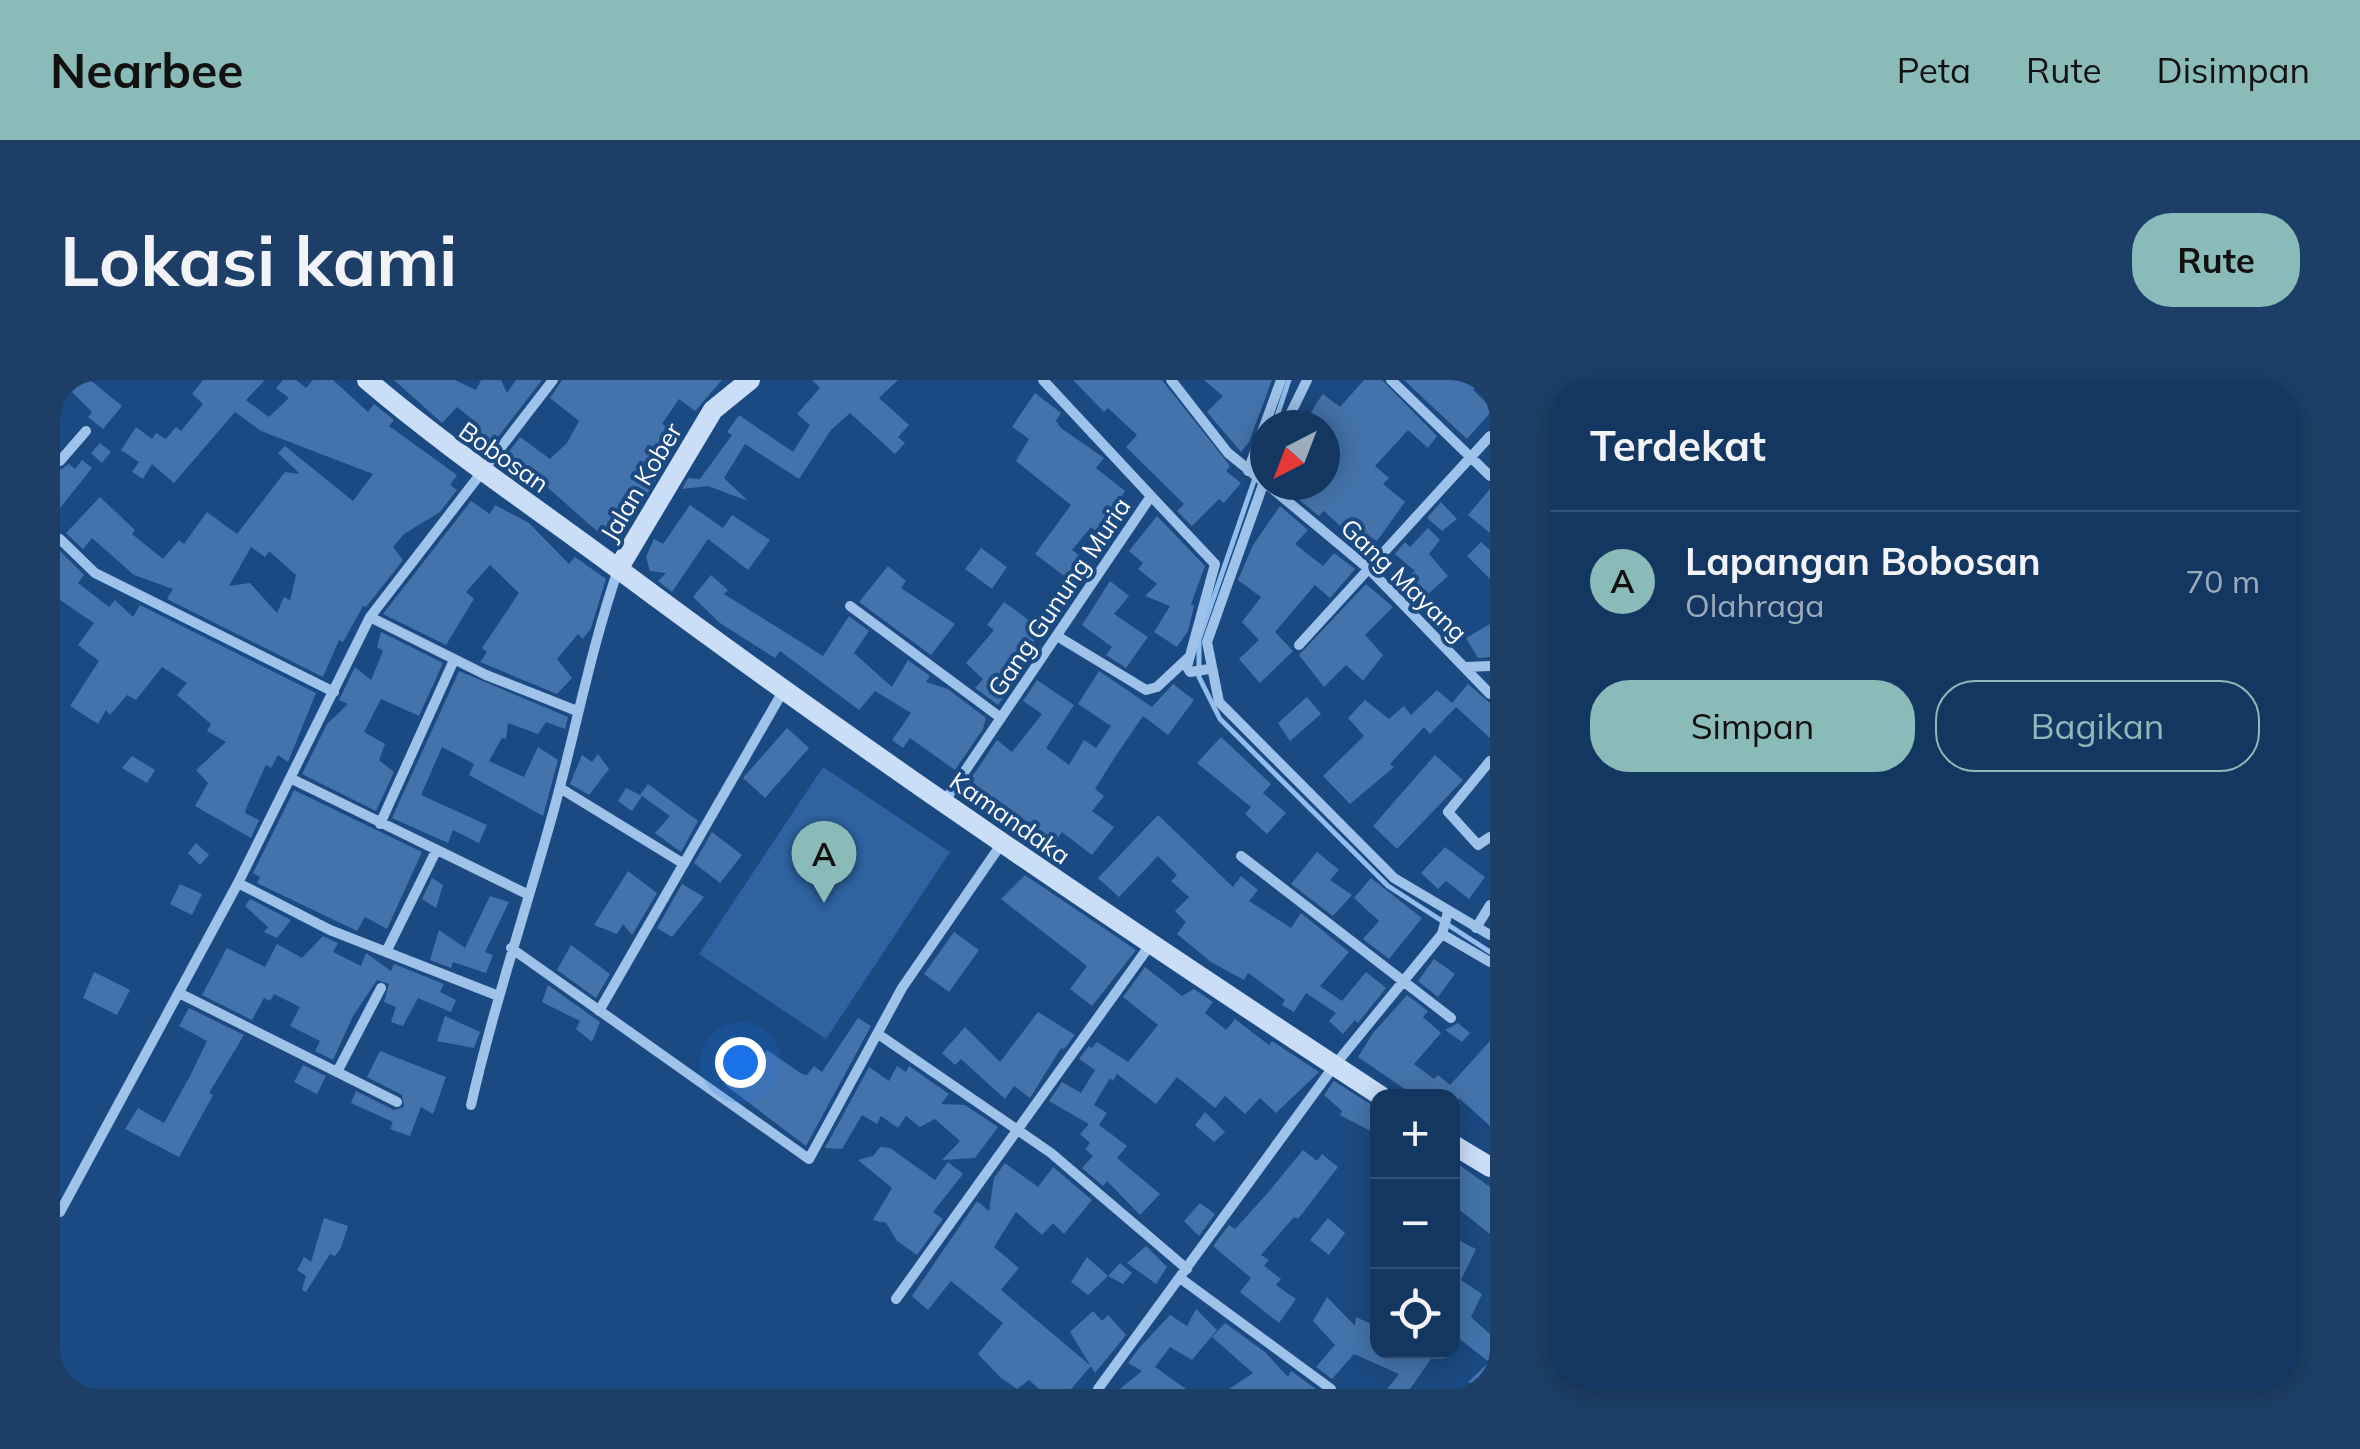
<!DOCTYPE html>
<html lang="id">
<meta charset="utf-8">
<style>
body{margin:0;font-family:Mulish,sans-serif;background:#1d3f67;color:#f1f3f6}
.controls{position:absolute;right:30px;bottom:30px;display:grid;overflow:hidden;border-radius:20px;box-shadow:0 5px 25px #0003}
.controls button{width:90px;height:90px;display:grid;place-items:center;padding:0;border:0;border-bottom:2px solid #335176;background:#143761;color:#f1f3f6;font:50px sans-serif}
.compass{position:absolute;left:1190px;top:30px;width:90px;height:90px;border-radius:50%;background:#143761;box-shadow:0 5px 25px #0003;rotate:222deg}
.you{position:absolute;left:680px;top:682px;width:35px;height:35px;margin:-25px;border:8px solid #fff;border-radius:50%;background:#1a73e8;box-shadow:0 0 0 15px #1a73e833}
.badge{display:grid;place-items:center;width:65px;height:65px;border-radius:50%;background:#8bbbb9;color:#111;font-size:32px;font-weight:700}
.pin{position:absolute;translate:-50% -82px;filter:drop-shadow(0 2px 5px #0008)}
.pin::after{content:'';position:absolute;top:52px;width:35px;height:30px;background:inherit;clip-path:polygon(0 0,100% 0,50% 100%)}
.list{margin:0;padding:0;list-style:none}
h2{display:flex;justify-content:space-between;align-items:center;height:130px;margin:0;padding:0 40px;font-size:42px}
h2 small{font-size:32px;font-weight:400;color:#9dacbd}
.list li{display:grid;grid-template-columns:65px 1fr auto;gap:30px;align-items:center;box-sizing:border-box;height:140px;padding:0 40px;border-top:2px solid #335176}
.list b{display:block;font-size:38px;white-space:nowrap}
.list p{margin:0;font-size:32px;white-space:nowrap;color:#9dacbd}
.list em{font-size:32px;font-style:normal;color:#9dacbd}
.actions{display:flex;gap:20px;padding:30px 40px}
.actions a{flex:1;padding:22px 0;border:2px solid #8bbbb9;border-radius:40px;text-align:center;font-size:35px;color:#8bbbb9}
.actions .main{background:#8bbbb9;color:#111}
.icon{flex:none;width:55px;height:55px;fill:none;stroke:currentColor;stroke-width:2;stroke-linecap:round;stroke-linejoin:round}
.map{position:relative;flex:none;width:1430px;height:1009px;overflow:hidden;border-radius:40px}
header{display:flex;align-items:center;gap:60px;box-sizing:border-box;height:140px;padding:0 50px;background:#8bbbb9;color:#111}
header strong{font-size:48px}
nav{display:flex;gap:55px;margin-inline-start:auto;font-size:35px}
.intro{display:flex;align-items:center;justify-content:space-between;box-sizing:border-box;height:240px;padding:0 60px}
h1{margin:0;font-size:70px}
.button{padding:25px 45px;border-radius:40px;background:#8bbbb9;color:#111;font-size:35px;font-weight:700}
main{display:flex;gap:60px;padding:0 60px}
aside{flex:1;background:#143761;border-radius:40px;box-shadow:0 5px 25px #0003}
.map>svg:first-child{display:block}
.garden{fill:#2e62a0}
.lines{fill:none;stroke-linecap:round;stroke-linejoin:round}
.stream{stroke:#92bdec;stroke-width:5}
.building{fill:#4473ab;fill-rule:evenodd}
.street{stroke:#9fc2ea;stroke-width:10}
.secondary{stroke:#cadef7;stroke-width:20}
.labels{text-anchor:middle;stroke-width:8;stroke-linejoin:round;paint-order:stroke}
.street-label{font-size:25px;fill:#fff;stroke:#1b4981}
</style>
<header>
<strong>Nearbee</strong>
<nav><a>Peta</a><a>Rute</a><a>Disimpan</a></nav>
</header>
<div class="intro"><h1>Lokasi kami</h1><a class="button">Rute</a></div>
<main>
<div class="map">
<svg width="1430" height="1009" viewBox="0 0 1430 1009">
<rect width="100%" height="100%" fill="#1b4981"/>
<path class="garden" d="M763,387l127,85 -124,187 -127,-85z"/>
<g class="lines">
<path class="stream" d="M1214,45l15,-45
M1205,69l-66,191v37l21,42 168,167 102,66"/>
</g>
<path class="building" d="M0,0h30l32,26 -19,23 -15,-12 4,-5z
M143,0h62l-19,20 23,17 20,-19 -13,-10 7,-8h13l10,8 7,-8h20l35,32 6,-8 20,16 -5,6 68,49 -7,10 7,5 -17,22 -36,22 -11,13 10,13 -37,47 -3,-1 -20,36 -4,-2 -16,37 -156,-78 6,-10 -39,-14 -42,-37 -9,11 -17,-16 34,-36 35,33 -3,4 31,25 16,-19 5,4 23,-32 30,22 48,-62 15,2 -22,-21 7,-7 68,55 20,-27 -112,-43 -26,-19 -61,71 -22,-19 -9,15 -11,-7 7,-10 -18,-12 15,-23 16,12 4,-6 10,6 10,-12 5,4 22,-27 -11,-10zM191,167l14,10 4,-6 27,24 -6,25 -6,-3 -7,16 -27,-30 -21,3z
M334,0h61l21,10 5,-10h20l6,13 9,-13h26l-58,75 -17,-13 10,-19 -20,-16 -15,16z
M502,0h160l-27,31 -16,-12 -17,25 19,13 -40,67 -35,35 -59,-52 -6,9 -42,-31 21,-28 30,22 17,-16 12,-22 -29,-23z
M752,0h86l-19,18 30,27 -11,12 7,6 -10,11 -45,-41 -19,17 -32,49 -54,-35 -21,34 24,23 -40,-15 -26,3 6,-11 12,1 32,-44 -5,-3 12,-17 54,37 17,-27 -13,-11 23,-26z
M1013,0h89l68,86 -4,5 15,12 -17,20 -5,-4 -27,27 -15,-15 7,-7 -58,-57 11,-12 -29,-27 -4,4z
M1144,0h68l-23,62 -8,10 -34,-40 16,-16z
M1304,0h18l55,56 -9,12 -20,-18 -33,36 14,12 -6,6 22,18 -28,39 -23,-15 -5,8 -25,-23 -5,5 -28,-23 7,-8h27v-60h-21l12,-21 7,-10 17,13z
M1344,0h78l-9,10 17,16v7l-23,26z
M975,13l26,20 -5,8 5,7 43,30 -8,10 29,23 -27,42 -7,-6 -19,23 14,11 -15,20 -36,-27 36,-49 -55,-44 13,-22 -17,-12z
M40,63l11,9 -9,11 -11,-10z
M22,80l10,8 -32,40v-38l9,-6 6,5z
M1430,109v44l-22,-18z
M411,121l19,13 5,-9 34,18 40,41 6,-7 31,22 -15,49 -8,11 -5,-5 -21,25 15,19 -15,16 -77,-32 7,-10 -5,-4 37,-55 -29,-28 -24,27 8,7 -28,46 -63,-31z
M1381,122l16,17 -15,12 -15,-13z
M630,125l33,23 9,-13 38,25 -22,30 -40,-31 -36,53 -14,-11 8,-8 -16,-2 -4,-14 8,-18 9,5z
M1220,126l28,24 -13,14 28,22 11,-13 21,16 -25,29 -15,-13 -40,47 18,19 -33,32 -21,-24 20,-19 -17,-18 19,-25 -23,-17 15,-35z
M1097,136l48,50 -14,38 3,2 -6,25 -11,16 -23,-15 16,-26 -25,-10 12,-12 -19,-15 5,-6 -14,-12z
M1368,148l12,12 -11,14 19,22 -32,29 -14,-24 13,-10 -20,-17 10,-12 5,5z
M1421,162l9,8v29l-23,-23z
M921,168l26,19 -15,22 -27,-20z
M0,171l24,24 -6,8 31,24 6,-7 18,17 7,-12 176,88 -28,69 -10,-7 -7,13 -5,-3 -19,41 -2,7 14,7 -8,18 -56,-32 13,-23 -12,-13 30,-28 -19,-11 4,-7 -34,-29 10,-12 -25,-16 -26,33 -9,-5 -17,20 -4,-5 -8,14 -28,-18 29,-45 -21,-16 16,-22 -34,-23z
M828,186l18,15 -5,7 54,36 -24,31 -72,-53z
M651,195l17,15 -4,4 99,62 26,-40 20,15 -15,22 38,34 16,-27 22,16 -4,6 22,7 38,29 -3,11 -28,41 -45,-32 -7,10 -11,-8 19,-27 -36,-22 -16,19 -79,-59 -5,7 -55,-35 -27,-26z
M1050,201l19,15 -15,18 34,23 -22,31 -20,-13 6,-8 -30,-22z
M1306,204l27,23 -28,28 18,20 -20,26 -17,-16 -22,22 -25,-32z
M944,222l38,28 -22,31 3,9 -25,35 -23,-17 8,-9 -17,-16 28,-33 -7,-5z
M1430,244v33l-12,1 -12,-20z
M321,252l62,31 -24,53 -38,-17 -17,33 21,12 -6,16 15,12 -18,39 -74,-37 25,-50 21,-20 -9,-4 16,-33 16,13 12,-29 -6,-4z
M399,291l109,46 -3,12 -19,-7 -8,12 -30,-11 -2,16 -4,-1 -13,23 35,16 14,-30 20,13 -15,56 -74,-41 5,-11 -32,-17 -21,48 66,30 -8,18 -26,-13 -5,13 -56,-25z
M1039,291l53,36 21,-23 21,16 -26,35 -25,-19 -28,41 -20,32 9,7 -12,15 22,16 -22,28 -30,-23 -14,20 -29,-21 7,-10 -32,-24 -3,4 -21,-21 27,-40 15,12 30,-38 -19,-13 14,-21 37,25 -28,43 23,17 15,-25 12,8 15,-22 -33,-22z
M1408,304l22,19v35l-34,-31 -26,27 -6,-7 -34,37 4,3 -44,37 -27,-28 41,-40 -16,-18 17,-18 24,19 15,-13 7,9 26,-25 15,13z
M1247,317l14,17 -31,27 -12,-18z
M727,348l22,20 -44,50 -22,-20z
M1161,357l50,47 -8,9 23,20 -19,21 -22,-20 6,-7 -54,-44z
M538,374l11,15 -20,26 -19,-11 12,-29 10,7z
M1375,375l28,25 -66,69 -24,-23z
M72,376l23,14 -8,13 -25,-15z
M588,404l50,37 -17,31 -26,-19 15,-17 -28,-20 -10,15 -14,-10 8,-13 14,7z
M234,410l128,62 -35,77 -22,-12 -8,14 -100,-48 3,-6 -7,-4z
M1098,435l75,72 8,-11 17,14 -9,11 42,27 10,-15 48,39 -29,34 22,15 24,-29 20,16 -28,35 -3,-3 -12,14 -14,-13 7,-8 -30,-20 -12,19 -12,-7 3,-5 -37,-27 -4,7 -33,-18 -34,-28 9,-12 -11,-11 14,-14 -18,-16 6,-6 -19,-19 -39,41 -21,-19z
M652,452l30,23 -22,28 -26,-20z
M136,463l13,12 -9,10 -12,-12z
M1385,467l40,30 -16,22 -23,-18 -8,8 -17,-16z
M1257,472l22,18 -9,10 22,15 -19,21 -42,-32z
M568,491l29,22 -25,42 -9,-11 -6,10 -23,-9z
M965,495l111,75 -44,56 -22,-17 17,-23 -86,-67z
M372,498l11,7 -7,23 -14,-9z
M1311,498l51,40 -33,41 -26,-20 16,-18 -25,-23z
M120,504l22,10 -10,21 -22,-11z
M622,504l22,13 -32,40 -15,-9z
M430,516l19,6 -24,50 8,3 -7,18 -33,-11 -2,6 -21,-8 9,-30 26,18z
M190,519l41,21 -14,18 -13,-6 4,-5 -23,-21z
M894,552l25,18 -30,42 -25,-18z
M263,556l15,7 -5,9 28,14 5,-13 25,18 3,-7 50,20 -4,8 16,8 -5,12 -33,-14 -15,28 -12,-4 5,-15 -12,-5 5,-18 -12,-4 -24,36 -20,44 -18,-9 5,-10 -30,-15 10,-19 -26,-13 -4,7 -6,-3 -12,22 -50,-25 25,-47 38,19 12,-23 25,14z
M511,565l39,29 -14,24 -39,-28z
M1374,579l21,15 -17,23 -20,-16z
M1085,587l37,29 12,-7 19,13 -8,11 21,17 9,-11 34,26 3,-4 47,31 -43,41 -16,-15 -15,16 -20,-18 -10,12 -38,-31 -21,27 -39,-30 -4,7 -3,-3 -16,27 13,8 -8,12 28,21 -10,12 43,36 -20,21 -33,-34 -4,5 -21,-18 11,-12 -8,-7 5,-6 -10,-9 9,-10 -40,-23 13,-19 19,11 14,-23 -16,-11 10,-13 3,2 5,-6 31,20 30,-37 -35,-28z
M34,592l36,18 -13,25 -34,-17z
M488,605l52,37 -8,20 -16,-13 4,-8 -38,-19z
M1347,615l21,16 -5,6 18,16 -27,31 20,15 4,-4 12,10 40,-44v85l-31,-28 -3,5 -4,-7h-37l-57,-39 15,-24z
M129,628l55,27 -35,58 4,2 -34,62 -54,-28 13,-21 26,15 26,-47 17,-35 -28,-15z
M978,632l37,23 -11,14 -3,-1 -31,50 -16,-12 -9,13 -44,-40 -6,6 -13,-12 23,-26 35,35z
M385,636l35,16 -6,16 -37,-7z
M798,638l13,8 -65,120 -82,-62 17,-22 11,8 15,-20 35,24 5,1 7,-9 8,6z
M1398,643l12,10 -8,9 -17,-12z
M320,671l66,26 -13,37 -12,-7 -11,29 -20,-7 3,-7 -42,-19 5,-12 38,19 10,-3 -2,-12 -35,-18z
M243,685l23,11 -9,18 -23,-12z
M837,686l9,6 3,-6 40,28 -8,10 24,1 33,22 -23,31 -33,2 18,-19 -25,-22 -15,8 -14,-11 -8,12 -17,-12 -4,8 -15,-9 -20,34 -17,-1 44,-81 20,14z
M1274,701l44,28v26l-38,-20 2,-4 -18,-16z
M1145,732l20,20 -11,10 -19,-17z
M820,767l10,1 45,32 13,-18 15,12 -30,38 10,7 -26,36 -20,-14 -11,-18 -13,-3 19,-32 -34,-28 15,-4z
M1243,770l14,11 5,-7 16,13 -40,52 -4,-2 -33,38 8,5 -5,6 17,13 -5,6 20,14 -17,24 -39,-31 11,-14 -38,-32 16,-21 6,4 30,-33z
M945,783l33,24 15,-20 39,33 -28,34 -11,-11 -11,12 -26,-23 -22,35 25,21 -18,22 90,76 -20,23h-32l-10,-9 -12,9 -17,-12 -22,-23 25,-31 -52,-42 -23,29 -16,-14 65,-95 12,10 5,-33z
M1398,784l32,23v47l-38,-30v-33z
M1140,823l15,11 -16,22 -15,-15z
M264,838l24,8 -7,22 -6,8 -5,-2 -24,38 -4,-2 4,-14 -9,-6 7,-13 7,5z
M1268,838l17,15 -16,22 -19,-15z
M1392,857l24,12 -15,31 21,14 -11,23 19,17v55h-13l-9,-7 21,-20 -37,-29z
M1086,866l21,21 -11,17 -29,-21z
M1027,877l21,19 -20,19 -17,-13z
M1060,883l12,10 -9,11 -15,-8z
M1267,917l28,29 1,-9 15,7 -1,5 8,4v19h58l-26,37h-23l12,-15 -45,-20 -22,25 -16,-12 19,-22 -22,-24z
M1136,929l21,21 -25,30 -22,-13 -15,20 31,22h-66l22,-18 -14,-8 11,-15 31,-33 17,11z
M1033,931l9,10 6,-6 18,20 -31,38 -25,-41z
M1165,943l40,29 23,25 3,-6 25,18h-87l24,-16 -41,-36z"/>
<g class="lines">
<path class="street" d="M1111,0l57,73 37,30
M1331,0l99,96
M1225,45l22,-45
M0,81l26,-30
M1188,91l33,-91
M1205,99l-58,163 12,60 175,176 96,57
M1208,105l102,85 120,124
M1091,116l64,68 -28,103 3,5 19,-3
M0,159l35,34 239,119
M790,226l151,112
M310,237l116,58 91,36
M997,256l89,54 11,-3 31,-29
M1239,265l191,-209
M1405,287l25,-1
M1430,381l-42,51 30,33 12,-8
M232,399l235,115
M500,408l124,76
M884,422l207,-306 -108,-116
M320,444l74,-164
M1181,476l210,162
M178,503l92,47 166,65
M1416,548l14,-23
M1382,554l48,28
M451,568l298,211 93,-171 100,-145
M326,572l50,-101
M119,613l218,109
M539,631l183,-318
M818,654l173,119 136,116
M277,692l44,-84
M411,725c21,-92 50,-180 76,-271 26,-88 41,-177 71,-264
M0,832l178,-329 132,-266 183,-237
M1120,898l151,111
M836,919l254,-354
M1038,1009l236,-323 108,-132 6,-22"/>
<path class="secondary" d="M307,0c81,69 168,127 254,191 247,184 502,356 760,525
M558,189l95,-159 37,-30
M1392,764l38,23"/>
</g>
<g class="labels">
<g class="street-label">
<text transform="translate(444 77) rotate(35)" y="9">Bobosan</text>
<text transform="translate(581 102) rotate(-59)" y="9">Jalan Kober</text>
<text transform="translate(1344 200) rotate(44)" y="9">Gang Mayang</text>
<text transform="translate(999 217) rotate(-56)" y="9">Gang Gunung Muria</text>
<text transform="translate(950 438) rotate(35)" y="9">Kamandaka</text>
</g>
</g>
</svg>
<div class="controls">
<button>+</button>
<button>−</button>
<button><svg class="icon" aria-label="locate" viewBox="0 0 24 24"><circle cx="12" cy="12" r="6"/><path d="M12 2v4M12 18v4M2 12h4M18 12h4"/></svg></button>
</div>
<svg class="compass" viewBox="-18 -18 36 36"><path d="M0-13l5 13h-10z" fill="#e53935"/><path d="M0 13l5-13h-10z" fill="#9dacbd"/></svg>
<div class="you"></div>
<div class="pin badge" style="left:764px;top:523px">A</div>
</div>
<aside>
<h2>Terdekat<small></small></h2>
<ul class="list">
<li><span class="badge">A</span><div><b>Lapangan Bobosan</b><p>Olahraga</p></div><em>70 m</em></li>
</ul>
<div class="actions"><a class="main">Simpan</a><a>Bagikan</a></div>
</aside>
</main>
